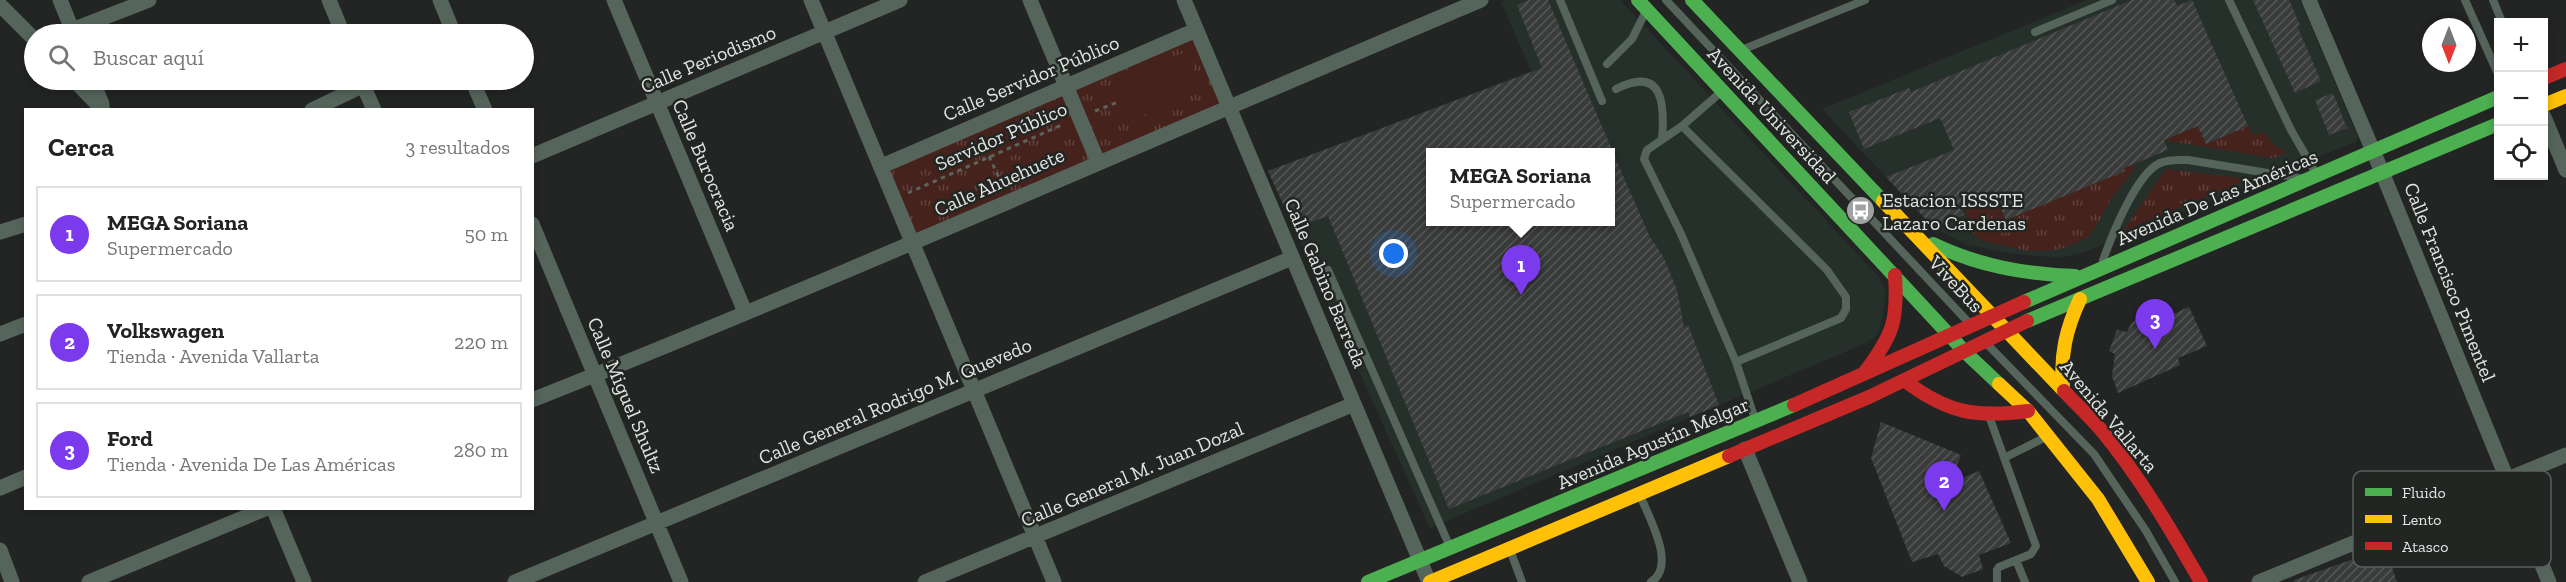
<!DOCTYPE html>
<html lang="es">
<meta charset="utf-8">
<style>
body{margin:0;font-family:"Zilla Slab",serif;background:#f6f6f6;color:#222}
.controls{position:absolute;right:18px;top:18px;display:grid;overflow:hidden;border-radius:0px;box-shadow:0 3px 9px #0003}
.controls button{width:54px;height:54px;display:grid;place-items:center;padding:0;border:0;border-bottom:2px solid #e0e0e0;background:#fff;color:#222;font:30px sans-serif}
.compass{position:absolute;left:2422px;top:18px;width:54px;height:54px;border-radius:50%;background:#fff;box-shadow:0 3px 9px #0003;rotate:180deg}
.you{position:absolute;left:1394px;top:254px;width:21px;height:21px;margin:-15px;border:4px solid #fff;border-radius:50%;background:#1a73e8;box-shadow:0 0 0 9px #1a73e833}
.badge{display:grid;place-items:center;width:39px;height:39px;border-radius:50%;background:#7c3aed;color:#fff;font-size:20px;font-weight:700}
.pin{position:absolute;translate:-50% -50px;filter:drop-shadow(0 2px 3px #0008)}
.pin::after{content:'';position:absolute;top:32px;width:21px;height:18px;background:inherit;clip-path:polygon(0 0,100% 0,50% 100%)}
.popup{position:absolute;left:1426px;top:148px;width:189px;height:78px;box-sizing:border-box;display:grid;place-content:center;border-radius:0px;background:#fff;filter:drop-shadow(0 2px 4px #0005);font-size:20px;white-space:nowrap;color:#767676}
.popup b{font-size:22px;color:#222}
.popup::after{content:'';position:absolute;left:50%;top:100%;margin-left:-12px;border:12px solid transparent;border-top-color:#fff}
.list{margin:0;padding:0;list-style:none}
h2{display:flex;justify-content:space-between;align-items:center;height:78px;margin:0;padding:0 24px;font-size:26px}
h2 small{font-size:20px;font-weight:400;color:#767676}
.list li{display:grid;grid-template-columns:39px 1fr auto;gap:18px;align-items:center;box-sizing:border-box;height:96px;margin:0 12px 12px;padding:0 12px;border:2px solid #e0e0e0;border-radius:0px}
.list b{display:block;font-size:22px;white-space:nowrap}
.list p{margin:0;font-size:20px;white-space:nowrap;color:#767676}
.list em{font-size:20px;font-style:normal;color:#767676}
.icon{flex:none;width:33px;height:33px;fill:none;stroke:currentColor;stroke-width:2;stroke-linecap:round;stroke-linejoin:round}
.map{position:relative;flex:none;width:2566px;height:582px;overflow:hidden}
.search{position:absolute;background:#fff;box-shadow:0 3px 9px #0003;left:24px;top:24px;width:510px;height:66px;display:flex;align-items:center;gap:15px;box-sizing:border-box;padding:0 21px;border-radius:33px;color:#767676;font-size:22px}
.panel{position:absolute;background:#fff;box-shadow:0 3px 9px #0003;left:24px;top:108px;width:510px;height:402px;border-radius:0px}
.map>svg:first-child{display:block}
.built{fill:#26302a;fill-rule:evenodd}
.grass{fill:url(#grass-tufts)}
.pitch{fill:#46221c}
.building{fill:url(#building-hatch);fill-rule:evenodd}
.lines{fill:none;stroke-linecap:round;stroke-linejoin:round}
.path{stroke:#5a635e;stroke-width:3;stroke-dasharray:4.5 4.5;stroke-linecap:butt}
.lane{stroke:#56655c;stroke-width:8}
.street{stroke:#56655c;stroke-width:15}
.fast{stroke:#4caf50;stroke-width:14}
.slow{stroke:#ffc107;stroke-width:14}
.jam{stroke:#c62828;stroke-width:14}
.labels{text-anchor:middle;stroke-width:5;stroke-linejoin:round;paint-order:stroke}
.street-label{font-size:20px;fill:#e2e5e3;stroke:#222623}
.poi-label{font-size:20px;fill:#e2e5e3;stroke:#222623;text-anchor:start}
.key{fill:#222623;stroke:#5c5f5d;stroke-width:1.5}
.key-label{font-size:16px;fill:#e2e5e3}
</style>
<div class="map">
<svg width="2566" height="582" viewBox="0 0 2566 582">
<defs>
<pattern id="grass-tufts" width="24" height="20" patternUnits="userSpaceOnUse" patternTransform="scale(1.5)"><rect width="24" height="20" fill="#46221c"/><path d="M3 7l-1-3M5 7V3M7 7l1-3M15 17l-1-3M17 17v-4M19 17l1-3" fill="none" stroke="#60423d"/></pattern>
<pattern id="building-hatch" width="6" height="6" patternUnits="userSpaceOnUse" patternTransform="scale(1.5)"><rect width="6" height="6" fill="#3a3c3b"/><path d="M-1 1l2-2M0 6l6-6M5 7l2-2" fill="none" stroke="#565857"/></pattern>
</defs>
<rect width="100%" height="100%" fill="#232524"/>
<path class="built" d="M1505,0h115l259,277 7,15 -3,24 -6,19 -11,8 -436,185 -162,-357 263,-100 -30,-69zM1431,152h180v70h-180z
M2087,0h213l58,138 -3,4 -270,110 -27,6 -48,-5 -43,-8 -33,-17 -112,-119z"/>
<path class="grass" d="M1196,30l34,76 -316,137 -32,-77z
M2198,126l8,18 42,-18 5,9 11,-3 11,14 8,3 2,5 -13,4 -108,-18z
M1955,158l18,44 21,-8 12,25 117,-53 9,-3 3,5 -22,28 -23,40 -26,12 -17,3h-19l-48,-11 -7,-7 -13,-34z
M2166,169l83,10 -127,53z"/>
<path class="pitch" d="M1186,52l16,39 -76,31 -16,-39z"/>
<path class="building" d="M1528,0h20l82,192 20,45 13,19 14,34 7,37 4,-2 31,80 -29,12 -2,-5 -239,97 -121,-293 -34,12 -26,-57 274,-103 -25,-63zM1431,153h180v69h-180z
M2132,0h42l3,6 15,-6 56,126 -42,18 -8,-18 -34,14 4,10 -44,18 1,3 -119,49 -13,-30 -33,14 4,11 -30,13 -48,-51 68,-27 -14,-32 -76,31 -15,-37 60,-24 2,4z
M2253,0h36l11,25 -3,1 24,55 -26,12z
M2333,93l14,35 -18,7 -14,-35z
M2151,307l6,14 32,-14 18,39 -29,12 2,7 -62,28 -6,-17 3,-22 -6,-3 8,-21 10,2 5,-10z
M1881,422l80,33 -11,28 29,-12 32,72 -32,12 4,14 -21,8 -18,-11 -6,-12 -26,8 -41,-104z
M2385,548l12,34h-103v-2z"/>
<g class="lines">
<path class="path" d="M1095,111l23,-9
M981,140l23,48
M908,193l156,-69"/>
<path class="lane" d="M1560,0l42,101
M1666,0l304,324
M2229,0l62,130 26,45
M2465,0l33,74
M2493,0l9,22
M2035,32l77,-32
M1744,49l121,-49
M1607,64l25,-25 14,-28
M1616,89c47,-24 49,15 46,50
M1721,92l-39,34 -35,24 -3,9 37,75 55,128 19,57
M1682,126l145,144 19,27v12l-5,9 -105,44
M2103,260c9,-25 33,-86 57,-97 9,-4 19,-3 28,-3l111,18
M1328,270l122,277
M1987,344l107,110 52,77 29,51
M1989,416l47,130 -5,8 -32,13 -2,3v12
M2004,458l42,-21
M1640,495c9,23 37,71 11,87
M1510,550l12,32
M2016,560l9,22"/>
<path class="street" d="M60,0l14,34
M329,0l14,34
M440,0l14,34
M614,0l131,312
M811,0l243,582
M1030,0l68,162
M1184,0l245,582
M2309,0l73,172 167,410
M0,5l34,34
M72,30l77,-30
M74,80l29,30
M92,80l10,24
M361,80l13,30
M472,80l13,30
M312,110l52,-25
M2544,117l22,53
M532,156l368,-156
M882,166l314,-136
M532,224l149,358
M0,232l26,-8
M0,334l26,-10
M532,400c319,-127 633,-267 949,-400
M1745,449l55,133
M0,488l26,-11
M273,508l31,74
M0,550l12,32
M89,582l178,-74
M515,582l777,-324
M925,582l429,-178
M2259,582l307,-127"/>
<path class="fast" d="M1638,0l327,352 34,32
M1692,0l191,201
M1933,244c46,22 91,30 142,32
M2024,302l474,-205
M2027,321l471,-197
M1368,582l426,-177"/>
<path class="slow" d="M2544,105l22,-9
M1883,201l181,190
M1999,384l29,27 70,88 50,83
M2063,388c-3,-33 3,-59 17,-89
M1430,582l299,-126"/>
<path class="jam" d="M2544,78l22,-9
M1865,372c28,-37 33,-51 30,-97
M1905,381c43,32 70,37 123,30
M2064,391c12,13 26,26 38,40 38,46 69,99 99,151
M1794,405l230,-103
M1729,456l140,-59 158,-76"/>
</g>
<defs>
<symbol id="bus-disc" viewBox="-11 -11 22 22"><circle r="9.5" fill="#9fa2a0" stroke="#222623"/><path d="M-5-6H5V4H4V6H2V4H-2V6H-4V4H-5ZM-3.5-4V0h7V-4ZM-3.5 1.2v1.5H-2V1.2ZM2 1.2v1.5H3.5V1.2Z" fill="#fff"/></symbol>
</defs>
<g fill-rule="evenodd">
<use href="#bus-disc" x="1844" y="194" width="33" height="33"/>
</g>
<g class="labels">
<g class="street-label">
<text transform="translate(708 59) rotate(-23)" y="7">Calle Periodismo</text>
<text transform="translate(1031 78) rotate(-23)" y="7">Calle Servidor Público</text>
<text transform="translate(1772 115) rotate(47)" y="7">Avenida Universidad</text>
<text transform="translate(1001 136) rotate(-24)" y="7">Servidor Público</text>
<text transform="translate(706 165) rotate(67)" y="7">Calle Burocracia</text>
<text transform="translate(999 182) rotate(-24)" y="7">Calle Ahuehuete</text>
<text transform="translate(2217 197) rotate(-23)" y="7">Avenida De Las Américas</text>
<text transform="translate(2450 282) rotate(68)" y="7">Calle Francisco Pimentel</text>
<text transform="translate(1326 283) rotate(67)" y="7">Calle Gabino Barreda</text>
<text transform="translate(1956 284) rotate(47)" y="7">ViveBus</text>
<text transform="translate(626 395) rotate(67)" y="7">Calle Miguel Shultz</text>
<text transform="translate(895 401) rotate(-23)" y="7">Calle General Rodrigo M. Quevedo</text>
<text transform="translate(2109 416) rotate(50)" y="7">Avenida Vallarta</text>
<text transform="translate(1653 443) rotate(-23)" y="7">Avenida Agustín Melgar</text>
<text transform="translate(1132 474) rotate(-23)" y="7">Calle General M. Juan Dozal</text>
</g>
<g class="poi-label">
<text x="1882" y="207">Estacion ISSSTE<tspan x="1882" dy="23">Lazaro Cardenas</tspan></text>
</g>
</g>
<rect x="2353" y="471" width="198" height="96" rx="9" class="key"/>
<rect x="2365" y="488" width="27" height="8" fill="#4caf50"/>
<rect x="2365" y="515" width="27" height="8" fill="#ffc107"/>
<rect x="2365" y="542" width="27" height="8" fill="#c62828"/>
<g class="key-label">
<text x="2402" y="498">Fluido</text>
<text x="2402" y="525">Lento</text>
<text x="2402" y="552">Atasco</text>
</g>
</svg>
<div class="controls">
<button>+</button>
<button>−</button>
<button><svg class="icon" aria-label="locate" viewBox="0 0 24 24"><circle cx="12" cy="12" r="6"/><path d="M12 2v4M12 18v4M2 12h4M18 12h4"/></svg></button>
</div>
<svg class="compass" viewBox="-18 -18 36 36"><path d="M0-13l5 13h-10z" fill="#e53935"/><path d="M0 13l5-13h-10z" fill="#767676"/></svg>
<div class="you"></div>
<div class="pin badge" style="left:1521px;top:295px">1</div>
<div class="popup"><b>MEGA Soriana</b>Supermercado</div>
<div class="pin badge" style="left:1944px;top:511px">2</div>
<div class="pin badge" style="left:2155px;top:349px">3</div>
<div class="search"><svg class="icon" aria-label="search" viewBox="0 0 24 24"><circle cx="10" cy="10" r="6"/><path d="M15 15l6 6"/></svg>Buscar aquí</div>
<section class="panel">
<h2>Cerca<small>3 resultados</small></h2>
<ul class="list">
<li><span class="badge">1</span><div><b>MEGA Soriana</b><p>Supermercado</p></div><em>50 m</em></li>
<li><span class="badge">2</span><div><b>Volkswagen</b><p>Tienda · Avenida Vallarta</p></div><em>220 m</em></li>
<li><span class="badge">3</span><div><b>Ford</b><p>Tienda · Avenida De Las Américas</p></div><em>280 m</em></li>
</ul>
</section>
</div>
